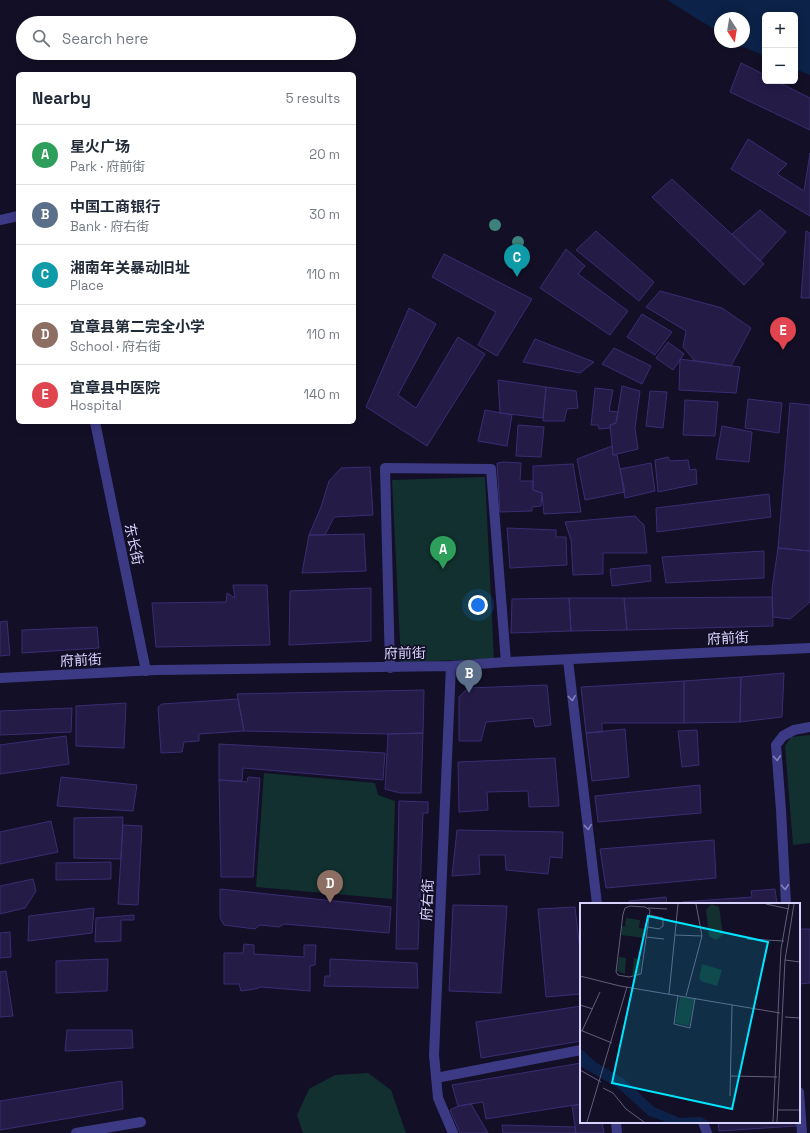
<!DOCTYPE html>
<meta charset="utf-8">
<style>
body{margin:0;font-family:"Space Grotesk","Noto Sans SC",sans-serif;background:#f6f6f7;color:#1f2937}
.controls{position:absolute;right:12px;top:12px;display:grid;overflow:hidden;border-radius:6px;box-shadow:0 2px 10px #0003}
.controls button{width:36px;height:36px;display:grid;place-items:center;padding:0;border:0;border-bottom:1px solid #e0e1e3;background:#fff;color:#1f2937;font:20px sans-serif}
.compass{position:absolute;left:714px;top:12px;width:36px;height:36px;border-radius:50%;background:#fff;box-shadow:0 2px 10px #0003;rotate:168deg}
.you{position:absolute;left:478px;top:605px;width:14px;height:14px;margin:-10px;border:3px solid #fff;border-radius:50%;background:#1a73e8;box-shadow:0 0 0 6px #1a73e833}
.badge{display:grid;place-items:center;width:26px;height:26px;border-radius:50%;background:#d93025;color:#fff;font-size:13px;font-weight:700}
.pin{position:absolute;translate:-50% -33px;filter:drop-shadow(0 1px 2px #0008)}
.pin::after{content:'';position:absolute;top:21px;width:14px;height:12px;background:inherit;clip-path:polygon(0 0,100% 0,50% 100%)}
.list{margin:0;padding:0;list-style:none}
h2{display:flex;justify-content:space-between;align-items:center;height:52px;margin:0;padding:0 16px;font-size:17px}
h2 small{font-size:13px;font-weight:400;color:#747a83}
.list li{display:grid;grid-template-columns:26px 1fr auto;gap:12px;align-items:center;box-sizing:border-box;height:60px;padding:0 16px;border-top:1px solid #e0e1e3}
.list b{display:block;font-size:15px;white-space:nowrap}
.list p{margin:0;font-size:13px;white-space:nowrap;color:#747a83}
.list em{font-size:13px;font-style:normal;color:#747a83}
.icon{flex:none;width:22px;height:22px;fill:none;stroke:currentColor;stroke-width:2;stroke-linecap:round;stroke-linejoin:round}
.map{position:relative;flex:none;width:810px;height:1133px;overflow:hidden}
.search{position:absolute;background:#fff;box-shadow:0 2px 10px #0003;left:16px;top:16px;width:340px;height:44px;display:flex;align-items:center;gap:10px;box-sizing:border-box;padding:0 14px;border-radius:22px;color:#747a83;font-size:15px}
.panel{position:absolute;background:#fff;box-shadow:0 2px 10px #0003;left:16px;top:72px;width:340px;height:352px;border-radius:6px}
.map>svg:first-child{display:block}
.green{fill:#12302f}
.water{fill:#0c2248}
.building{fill:#241b47;stroke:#3b2d73}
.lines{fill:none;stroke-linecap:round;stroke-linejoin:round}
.minor{stroke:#3d3a85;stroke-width:10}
.tree{fill:#3d827b}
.oneway{stroke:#837fbc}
.labels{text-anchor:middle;stroke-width:3.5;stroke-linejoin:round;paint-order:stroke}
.street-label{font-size:14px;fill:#d9d4ff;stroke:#130f26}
.inset-road{fill:none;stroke:#625e7d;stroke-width:1}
.view{fill:#00e5ff;fill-opacity:0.15;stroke:#00e5ff;stroke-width:2}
.inset-edge{fill:none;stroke:#d9d4ff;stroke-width:2}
</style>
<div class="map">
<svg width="810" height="1133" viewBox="0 0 810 1133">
<rect width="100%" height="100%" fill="#130f26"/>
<path class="green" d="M485,477l9,182 -93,3 -9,-182z
M810,735v108l-17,2 -8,-99 6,-9z
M264,773l111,10 3,12 17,6 -3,98 -136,-12z
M368,1073l23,17 15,43h-103l-6,-18 12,-26 26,-14z"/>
<path class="water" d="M667,0h143v75l-15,-6v-54h-30v41l-22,-9 -8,-5h9v-24h-24v15z"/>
<path class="building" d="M741,63l24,12v6h11l34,17v32l-80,-38z
M748,139l39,25 -10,10 27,17 6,-38v63l-79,-47z
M672,179l92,85 -20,21 -92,-88z
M760,210l26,22 -26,29 -28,-27z
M596,231l58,51 -15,19 -63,-51z
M806,231l4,2v65h-9z
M566,249l19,17 -7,8 50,37 -18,24 -70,-47z
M444,254l88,45 -35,57 -19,-11 18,-33 -64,-35z
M660,291l62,17 29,20 -20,38 -36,-5 -12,-14 3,-16 -40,-24z
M409,308l27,16 -38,71 18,13 42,-71 27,17 -58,92 -61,-39z
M642,314l30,18 -17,23 -28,-18z
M535,339l59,23 -14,11 -57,-11z
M668,342l16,12 -11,16 -17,-12z
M614,348l37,18 -9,18 -40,-20z
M680,359l60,8 -4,26 -57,-3z
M498,380l48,7 -3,31 -43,-5z
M622,386l18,5 -5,37 3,21 -25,6 -3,-30 6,-2z
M546,387l30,4 2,17 -11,1 -3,12h-21z
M595,388l18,2 -4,21 9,1 -2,11 -6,2v3l-11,1 -1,-4h-7z
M650,391l17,1 -4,36 -17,-2z
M748,399l34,4 -3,30 -34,-5z
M685,400l33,2 -3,34 -32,-1z
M790,403l20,2v146l-32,-3z
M485,410l27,5 -5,31 -29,-5z
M518,425l26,2 -3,30 -25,-1z
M722,426l30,6 -3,30 -33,-3z
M612,446l1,9h4l8,37 -40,8 -8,-41z
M668,457l2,4 18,-1 2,10 6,-1 1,15 -39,8 -3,-32z
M504,462l17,1 -1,18h13v9l9,3 -1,13 -9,1v4l-32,1 -3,-49z
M651,463l4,28 -30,7 -5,-29z
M573,464l8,48 -37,2 -2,-21 -9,-3v-24z
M370,467l3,48 -39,2 -9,18h-16l12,-28 8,-26 12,-13z
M769,494l2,23 -114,15 -1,-24z
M635,516l9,9 3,28h-44v21l-30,1 -2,-35 -6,-18z
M507,528l49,2v7h10l1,28 -57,3z
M364,534l2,37 -64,2 7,-38z
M778,548l32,3v51l-20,17 -17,-2 -1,-28z
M764,551v27l-98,5 -4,-26z
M650,565l1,16 -39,5 -2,-17z
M233,585h34l3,60 -114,2 -4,-44 74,-1 1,-9 8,5z
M371,588v53l-82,4 1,-54z
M772,597l1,29 -146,4 -3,-32z
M569,598h55l3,32 -56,1z
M569,598l2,33 -60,2 1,-34z
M7,621l3,34 -10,1v-34z
M97,627l2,21 -77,5v-23z
M784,673l-2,44 -42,5 1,-45z
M741,677l-1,45 -56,1v-42z
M684,681v42h-82v9l-16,1 -5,-46z
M547,685l4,40 -16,2 -2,-9 -47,4 -5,19h-22v-44l9,-9z
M424,690l-1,43 -35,1 -144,-3 -7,-37z
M238,699l6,32 -45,3v7l-15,1 -2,10 -21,1 -3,-46 4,-3z
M126,703l-2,45 -48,-2v-40z
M72,708l-1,24 -71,3v-24z
M625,729l4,48 -37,4 -6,-48z
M697,730l2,35 -17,2 -4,-36z
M423,733l-2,60h-21l-15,-4 3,-55z
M66,736l3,28 -69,10v-29z
M219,744l166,9 -2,27 -140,-12 -1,13 -23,-1z
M555,758l4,48 -30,1 -1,-16 -41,1 1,18 -29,2 -1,-50z
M61,777l76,8 -4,26 -76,-5z
M248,777l12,1 -7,99h-32l-2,-97 28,2z
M700,785l1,28 -103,9 -3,-26z
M399,801l29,1v11h-5l-5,136h-22z
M123,817l-2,42 -47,-1v-40z
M51,821l7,31 -58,12v-32z
M123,825l19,1 -4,79 -20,-1z
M457,830l106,2 -1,26 -12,-1 -2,17 -42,-4 -1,-15h-26l1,19 -28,2z
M714,840l2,38 -110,10 -6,-39z
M111,862v17l-55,1v-17z
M33,879l3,12 -11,17 -25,6v-28z
M220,889l171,18 -2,26 -105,-9 -5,3 -19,-2 -5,4 -31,-4 -4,-7z
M775,889l2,15h-94l-1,-2 70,-5 -1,-6z
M666,897l1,7h-37l-1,-3z
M453,905l54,1 -6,87 -52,-2z
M575,907l6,53v34l-35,3 -8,-88z
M94,908l-2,25 -64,8 1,-25z
M134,915v5h-13v21l-26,1 1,-24z
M799,929h11v54l-11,1z
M10,932l1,25 -11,1v-25z
M244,944l10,1v9l50,3v-12h12l-1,20 -5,1v25l-49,-4 -6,2 -14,2 -2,-7h-15v-31h19z
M108,959l-1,32 -51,2v-32z
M330,959l87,4 1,25 -94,-2 1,-10h5z
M6,971l7,45 -13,1v-45z
M581,1006v35l-100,17 -5,-36z
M67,1030h65l1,18 -68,3z
M581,1063v41l-95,15 -3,-17 -25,4 -6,-21z
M122,1081l1,28 -123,21v-29z
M471,1104l17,29h-28l-10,-23 8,-4z
M581,1104v18h21l2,11h-28l-4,-27z
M718,1122h78v4l-77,5z
M502,1125l73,2 1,6h-73z"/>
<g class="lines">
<path class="minor" d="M0,220l18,-4
M95,422l51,249
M568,660l29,244
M451,666l-17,389 4,43 15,35
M390,668l-5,-200 106,1 15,193
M0,678l156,-8 295,-4 55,-4 304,-14
M786,904l-5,-94 -5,-65 7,-9 11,-6 16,-3
M436,1078l145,-28
M799,1092l3,41
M616,1122l1,11
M703,1122l4,11
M76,1133l65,-11"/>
</g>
<g class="tree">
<circle cx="495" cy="225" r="6"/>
<circle cx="518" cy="242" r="6"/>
</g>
<defs><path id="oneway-chevron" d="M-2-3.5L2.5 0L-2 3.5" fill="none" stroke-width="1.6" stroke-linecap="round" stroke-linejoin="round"/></defs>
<g class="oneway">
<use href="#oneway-chevron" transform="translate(572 698) rotate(83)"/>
<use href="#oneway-chevron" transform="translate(777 758) rotate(86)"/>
<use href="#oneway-chevron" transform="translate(588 827) rotate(83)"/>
<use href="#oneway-chevron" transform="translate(785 887) rotate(86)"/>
</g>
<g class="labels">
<g class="street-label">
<text transform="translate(134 544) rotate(78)" y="5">东长街</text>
<text transform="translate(728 638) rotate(-3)" y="5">府前街</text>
<text transform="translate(405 653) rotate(-1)" y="5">府前街</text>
<text transform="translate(81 660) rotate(-3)" y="5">府前街</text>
<text transform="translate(427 900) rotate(-87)" y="5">府右街</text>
</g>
</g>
<g transform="translate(580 903)">
<rect width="220" height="220" fill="#130f26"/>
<path d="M131,1l8,3 4,28 -7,5 -7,-4 -3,-26zM46,15l14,2 -1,8 6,1 -1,9 -23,-3 1,-9 9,1 -6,-1zM39,54l7,1 -1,16 -8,-3zM54,55l7,1 -1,15 -8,1zM122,61l20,6 -5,16 -16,-5 -2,-3zM100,93l14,3 -5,27 -14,-3z" fill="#12302f"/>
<path d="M0,145l17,15 27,16 30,28 26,11 21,-1 9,5h-44l-17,-6 -31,-28 -38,-22z" fill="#0c2248"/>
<path class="inset-road" d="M186,1l23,5M50,3l15,1 5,3 -9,64 -12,3 -11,-2 -2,-3 7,-58 2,-6zM68,5l19,1M68,24l11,2 4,-3v-8l-14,-3M95,32l27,1M66,34l18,2M167,36l37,2M205,57l15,2M0,73l40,10 160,27M89,91l9,-90M98,92l-4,29 16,4 5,-30M106,93l16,-60 -6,-32M0,102l13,4M205,114l15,1M0,127l32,13M2,128l18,-39M0,167l21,12M151,173l46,1M23,185l10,5 13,16 18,13M150,193l2,-91M198,207h22M7,219l40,-135M193,219l8,-173 8,-45M197,219l8,-162 9,-56"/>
<path class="view" d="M68,13l120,26 -36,167 -120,-26z"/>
<rect width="220" height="220" class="inset-edge"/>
</g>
</svg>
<div class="controls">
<button>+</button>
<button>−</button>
</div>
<svg class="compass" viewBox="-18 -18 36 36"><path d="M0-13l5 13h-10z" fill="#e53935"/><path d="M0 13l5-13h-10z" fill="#747a83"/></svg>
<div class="you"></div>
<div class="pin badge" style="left:443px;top:569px;background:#2e9e5b">A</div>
<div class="pin badge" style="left:469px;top:693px;background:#5c6f8a">B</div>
<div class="pin badge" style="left:517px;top:277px;background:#0f9aa8">C</div>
<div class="pin badge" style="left:330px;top:903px;background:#8d6e63">D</div>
<div class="pin badge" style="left:783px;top:350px;background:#e0444e">E</div>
<div class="search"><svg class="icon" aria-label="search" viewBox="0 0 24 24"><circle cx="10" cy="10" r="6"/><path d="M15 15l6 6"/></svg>Search here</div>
<section class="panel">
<h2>Nearby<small>5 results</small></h2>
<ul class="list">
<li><span class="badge" style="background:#2e9e5b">A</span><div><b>星火广场</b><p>Park · 府前街</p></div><em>20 m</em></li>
<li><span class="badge" style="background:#5c6f8a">B</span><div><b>中国工商银行</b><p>Bank · 府右街</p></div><em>30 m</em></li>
<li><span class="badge" style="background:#0f9aa8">C</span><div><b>湘南年关暴动旧址</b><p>Place</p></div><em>110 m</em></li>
<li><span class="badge" style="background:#8d6e63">D</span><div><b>宜章县第二完全小学</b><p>School · 府右街</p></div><em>110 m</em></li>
<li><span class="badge" style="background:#e0444e">E</span><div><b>宜章县中医院</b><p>Hospital</p></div><em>140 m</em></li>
</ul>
</section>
</div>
